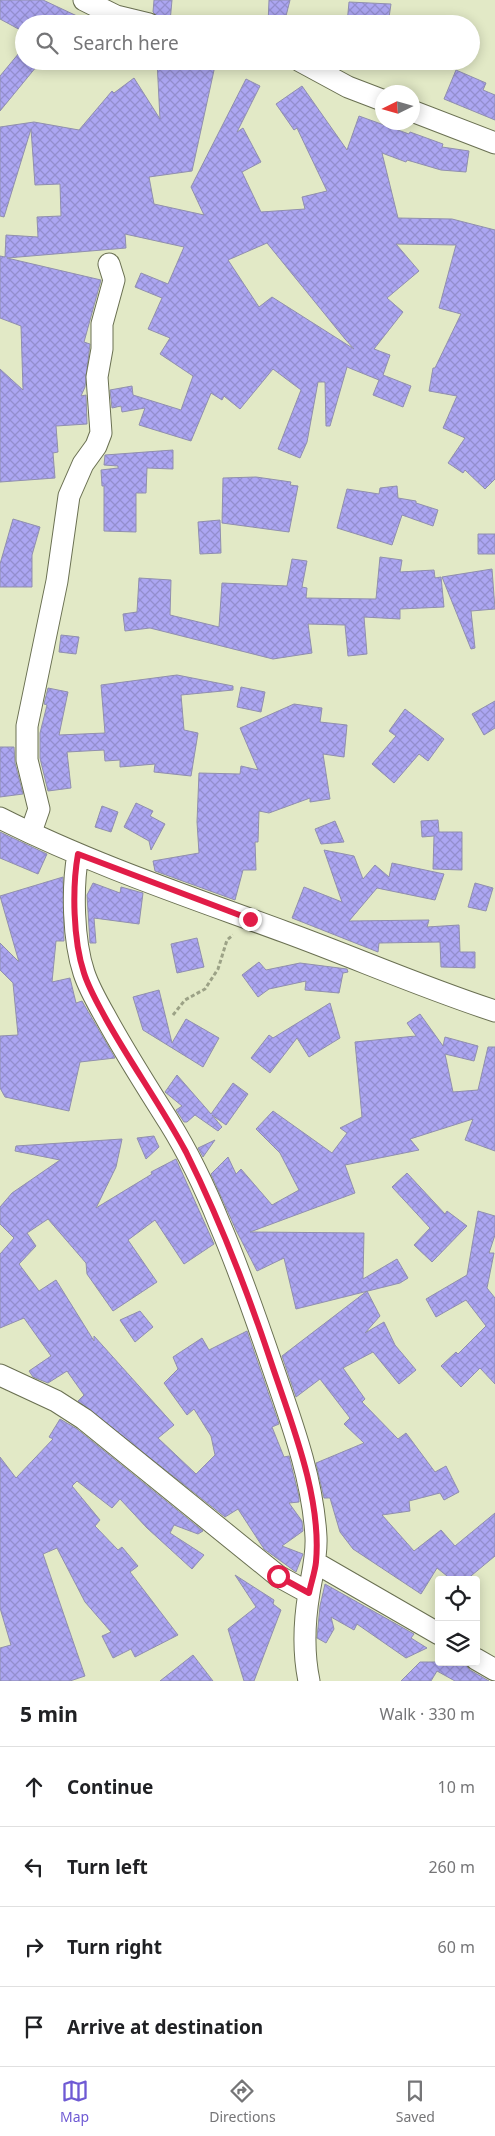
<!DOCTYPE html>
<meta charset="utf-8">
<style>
body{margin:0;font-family:"Noto Sans",sans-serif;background:#f6f6f6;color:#202124}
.controls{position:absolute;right:15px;bottom:15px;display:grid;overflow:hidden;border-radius:5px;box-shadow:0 2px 12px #0003}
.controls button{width:45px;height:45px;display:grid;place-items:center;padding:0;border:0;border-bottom:1px solid #e0e0e0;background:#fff;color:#202124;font:25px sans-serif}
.compass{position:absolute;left:375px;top:85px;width:45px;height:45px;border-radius:50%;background:#fff;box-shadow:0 2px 12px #0003;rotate:265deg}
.stop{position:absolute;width:15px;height:15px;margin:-11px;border:4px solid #e11d48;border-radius:50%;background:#fff}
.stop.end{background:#e11d48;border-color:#fff;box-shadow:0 1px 5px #0008}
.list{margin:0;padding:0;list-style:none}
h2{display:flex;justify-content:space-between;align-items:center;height:65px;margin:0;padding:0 20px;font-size:21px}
h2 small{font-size:16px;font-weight:400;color:#757577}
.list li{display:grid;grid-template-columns:32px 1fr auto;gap:15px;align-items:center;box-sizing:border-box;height:80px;padding:0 20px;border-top:1px solid #e0e0e0}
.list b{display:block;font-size:19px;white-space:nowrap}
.list em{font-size:16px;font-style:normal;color:#757577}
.icon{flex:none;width:28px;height:28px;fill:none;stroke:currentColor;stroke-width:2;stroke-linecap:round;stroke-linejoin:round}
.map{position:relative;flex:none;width:495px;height:1681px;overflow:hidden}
.search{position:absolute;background:#fff;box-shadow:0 2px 12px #0003;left:15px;right:15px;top:15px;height:55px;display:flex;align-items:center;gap:12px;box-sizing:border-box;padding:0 18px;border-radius:28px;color:#757577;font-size:19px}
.sheet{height:385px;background:#fff}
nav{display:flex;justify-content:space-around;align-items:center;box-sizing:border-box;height:70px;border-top:1px solid #e0e0e0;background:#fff;font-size:14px;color:#757577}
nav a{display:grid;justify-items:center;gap:2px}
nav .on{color:#6f5ad4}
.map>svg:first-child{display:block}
.building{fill:url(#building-cross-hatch);stroke:#908fae;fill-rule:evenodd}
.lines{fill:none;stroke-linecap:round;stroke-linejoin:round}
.minor-casing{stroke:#6a7052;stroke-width:23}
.path{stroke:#9ca286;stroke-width:3;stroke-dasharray:4 2.5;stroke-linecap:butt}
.minor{stroke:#fff;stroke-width:21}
.route{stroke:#e11d48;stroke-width:6}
</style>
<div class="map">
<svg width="495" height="1681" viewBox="0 0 495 1681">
<defs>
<pattern id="building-cross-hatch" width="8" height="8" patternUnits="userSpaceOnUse" patternTransform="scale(1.25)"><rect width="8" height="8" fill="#aca6f2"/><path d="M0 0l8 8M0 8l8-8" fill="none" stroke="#938ece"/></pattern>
</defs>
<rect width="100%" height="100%" fill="#e2e9c6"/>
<path class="building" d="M0,0h43l51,24h-70v8l-24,-13z
M154,0h18l-2,22 -9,-1 -8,-9z
M269,0h21l-6,24h-16z
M349,2l42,2 -3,20h-41z
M24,47v14h17l-41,50v-35z
M157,61h59l-24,110 -43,6 5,27 50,11 -13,-28 55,-108 14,7 -23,46 6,-4 18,34 -19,10 19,40 44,-3 -3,-12 25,-6 -30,-63 -3,2 -18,-26 26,-18 45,64 12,-34 50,18 1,-2 33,12 -1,3 27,4 -3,21 -25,-2 -34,-10 -1,2 -24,-9 16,65 54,1 43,11v249l-10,10 -20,-19 -2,3 -15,-10 17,-25 -22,-10 14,-32 -28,-5 4,-23h2l26,-54 -22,-6 17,-63 -60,-1 23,27 -32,27 16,14 -29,37 16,6 -7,20 28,11 -8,21 -30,-12 6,-15 -32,-13 -17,59h-4l-1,-44h-7l-11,60 -7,16 -22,-9 23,-59 -28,-21 -33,40 -16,-13 -2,4 -11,-7 -20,48 -52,-16 6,-17 -23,4 -1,-6 -9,2 -2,-18 22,-4 1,9 48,15 12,-34 -33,-22 10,-16 -22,-9 14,-31 -27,-11 6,-14 27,11 16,-37 -59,-13 1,14 -119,10 94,22 -17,62 6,2 -5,43 -4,9 5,-1 1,29 -31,2 2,26 -5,1 2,25 -55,4v-113l23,21 -2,-64 -21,-8v-62l5,1 1,-22 32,2 -1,-20 24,-1 -1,-32 -25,1 -4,-56 -27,88 -4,-1v-89l34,-5 45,8 33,-39 2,2 20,-15 26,41zM267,243l78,96 9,10 -82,-52 -13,10 -31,-47z
M456,70l30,13 -3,7 12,5v25l-51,-21z
M173,450v19l-26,-1 -1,25h-10v39l-32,-1v-45h-2l-1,-16 17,-2v-2l-14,-1 1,-10z
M256,477l35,5 -1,3 8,1 -9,46 -67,-9 1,-45z
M397,486l1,12 18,3v2l22,7 -5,16 -31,-11 -10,30 -55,-17 10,-39 32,5 1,-6z
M13,519l27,8 -8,28v32h-32v-23z
M220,520l1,33 -21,1 -2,-32z
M478,534h17v20h-17z
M380,557l22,3 -2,12 34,-2 1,8 6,-1 3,30 -44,2v10l-36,-2 3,37 -19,2 -3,-31 -37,-1 4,29 -39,6 -123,-31 -25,3 -2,-17 14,-2 2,-34 32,2 -1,35 49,12 3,-44 65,3 5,-27 15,2 -5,26 5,1 -1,10 70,1z
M492,569l3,40 -24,2 4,37 -4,1 -29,-72z
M61,635l18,2 -3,17 -17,-2z
M177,675l56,11v4l-52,5 3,35 14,3 -7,43 -37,-4 1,-8 -35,3v-7l-15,1 -1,-11 -37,2 4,36 -23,3 -8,-33v-25l7,-28 -3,-1 4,-16 20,4 -9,43 46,-2 -4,-48z
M241,687l24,5 -4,20 -24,-5z
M495,701v27l-11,7 -12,-21z
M294,704l28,4 -2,14 27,3 -3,32 -21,-3 7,45 -20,3v-4l-41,15 -10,-2 -1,31h-3l1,28h-13l-8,30 -80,-29 -2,-10 46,-8 -2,-31 2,-49 41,1 1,-8 17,4 -18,-42z
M405,709l39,30 -16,22 -9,-7 -25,29 -22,-19 24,-28 -7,-5z
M0,747h14l1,16 8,31 -23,3z
M136,803l17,8 -3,5 15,8 -14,26 -2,-9 -25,-14z
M102,806l16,6 -7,20 -16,-5z
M438,820l1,12h23v38l-29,-1 1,-33 -12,1 -1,-16z
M335,821l9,21 -23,2 -6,-15z
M0,832l47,22 -9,20 -38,-16z
M324,850l30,6 9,23 12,-14 14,12 3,-14 52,11 -9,26 -58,-12 -28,33 80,-1 -2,7 32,-2 1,27h15v16l-34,-1 -1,-25 -61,1 -1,9 -86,-34 12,-31 38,15z
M63,877l1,64h-8l-4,41 18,-4 6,25 6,-2 33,57 -35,4 -11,49 -64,-14 -5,-9v-52l18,-1 -5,-52 -13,-13v-27l19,19 -19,-66z
M93,883l27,10 1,-6 22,6 -4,31 -45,-6 2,25h-6l-3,-48z
M475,883l18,5 -7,23 -18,-4z
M197,938l7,29 -27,6 -6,-29z
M259,962l7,8 34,-7 47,6 1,3 -5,1 -4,20 -34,-3 1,-9 -37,8 -11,8 -16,-22z
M159,990l13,53 14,-24 33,19 -16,29 -60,-37 -10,-33z
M330,1003l10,35 -31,19 -12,-19 -27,35 -19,-15 18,-23 4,3z
M420,1014l23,32 2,-9 33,9 -4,15 -29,-7 8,38 25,-2 10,-43h7v104l-30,-11 8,-21 -63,20 9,11 -74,15 10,28 -105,39 114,1 -1,46 34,-20 11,19 -8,5 -104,26 -12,-51 -27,13 -21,-41 -25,-56 17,-17 8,17 5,-5 31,36 27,-15 -19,-37 -24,-24 17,-18 59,42 15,-20 -7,-5 22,-11 -7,-75 61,-6 -9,-13z
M177,1075l34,39 22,-31 15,11 -22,31 -14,-10 10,12 -4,4 -23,-16 -8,7h-3l-8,-12 6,-4 -17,-14z
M154,1136l5,11 -13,12 -9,-21z
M122,1139l-6,28 -20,41 56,-34 -1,-2 25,-13 38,85 -30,20 -29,-44 -27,20 29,42 -44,29 -26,-37 -1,-11 -38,-44 -21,14 9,13 -17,18 20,27 17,-11 38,61v-5l80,89 -16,13 38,36 19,-19 -4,-19 -17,-27 -7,6 -23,-32 14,-14 -5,-12 29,-19 7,12 38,-19 32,93 -7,3 12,30 5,-1 10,41v5l-10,1 13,18 1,10 -21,15 21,8 -7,18 -32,-23 -26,-40 -13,8 -147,-116 6,-6 -17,-24 -19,12 -15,-6 -4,-6 22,-15 -27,-38 -24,10v-74l14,-16 -14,-14v-17l12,-14 48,-33 -45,-9 1,-5z
M215,1140l-12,17 -5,-9z
M407,1173l38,41 2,-3 20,15 -35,36 -18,-17 16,-17 -38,-41z
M478,1211l17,5v19l-6,18h5l-7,35 8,10v86l-15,-16 -19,19 -20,-21 15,-14 2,2 28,-28 -20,-26 -30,17 -10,-18 41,-24z
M367,1291l13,25 -15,17 19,-11 11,23 21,25 -17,14 -26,-32 -30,16 22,31 -3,3 36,37 8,-6 29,39 11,-6 13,26 -15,8 -4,-7 -31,8 1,10 -28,4 32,36 27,-21 14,16 40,-33v43l-29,24h-14l-15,-12 -16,26 -68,-45 -13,-17 -10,-34h-6l-8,-35 48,-20 -20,-19 6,-6 -30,-39 -24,18 -14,-41z
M140,1311l13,16 -18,15 -15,-22z
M60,1419l17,10 126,102 -5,3 -24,-9 -4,8 34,22 -12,14 -45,-41 -27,-29 -8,9 -35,-27 -5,5 28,34 -5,6 23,24 4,-3 16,19 -8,6 48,63 -43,22 -4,-8 -18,9 -11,-22 9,-4 -26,-30 -28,-54 -14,6 42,122 -15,5h-70v-33l11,-3 -11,-37v-151l16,21 37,-39 -4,-2z
M235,1575l39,25 -1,4 8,6 -27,71h-10l-16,-52 28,-22z
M325,1584l89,50 -3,4 16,10 -21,10 -49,-34 -3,6 -23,-13 3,12 -8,14 -9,-5 3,-32z
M193,1655l20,26h-53z
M420,1662h44l6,8 19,11h-34l-18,-10 -6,10h-30z"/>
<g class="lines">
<defs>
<path id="minor" d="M84,0l32,16 33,8
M300,61l48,26 34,13
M412,111l83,32
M0,818c91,46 190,79 285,114 71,26 139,56 210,79
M31,832l8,-23 -12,-49v-34l30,-145 12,-85 14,-32 13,-18 5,-13 -4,-56 5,-28v-25l12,-44 -5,-16
M78,854c-6,34 -5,86 6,119 5,15 13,29 21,43 20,37 42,71 64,106 20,32 37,68 51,103 21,49 38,99 55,149 18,52 38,107 41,163 1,20 -4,37 -7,56 -5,30 -6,59 0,88
M0,1375l56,26 28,18 194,157 31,17
M316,1563l123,71
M476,1659l19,11"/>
</defs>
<use href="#minor" class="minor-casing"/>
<path class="path" d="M173,1015l12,-15 20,-11 13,-20 9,-29 6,-5"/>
<use href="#minor" class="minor"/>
</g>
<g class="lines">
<path class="route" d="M250,919l-172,-65c-6,34 -5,86 6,119 5,16 14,31 22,46 25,45 56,88 80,133 34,68 61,138 85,210 20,60 51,135 45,200 -1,10 -5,21 -7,31l-31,-17"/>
</g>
</svg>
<div class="controls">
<button><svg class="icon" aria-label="locate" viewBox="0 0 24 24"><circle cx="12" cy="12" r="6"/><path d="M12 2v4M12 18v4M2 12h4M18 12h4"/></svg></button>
<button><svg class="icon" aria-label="layers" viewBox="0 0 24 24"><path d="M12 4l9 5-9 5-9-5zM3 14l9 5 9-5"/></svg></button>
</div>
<svg class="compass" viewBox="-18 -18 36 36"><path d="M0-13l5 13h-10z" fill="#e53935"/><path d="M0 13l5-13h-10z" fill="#757577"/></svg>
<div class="stop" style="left:278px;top:1576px"></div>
<div class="stop end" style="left:250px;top:919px"></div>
<div class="search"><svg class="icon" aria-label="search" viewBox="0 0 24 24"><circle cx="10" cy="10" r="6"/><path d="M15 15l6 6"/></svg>Search here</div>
</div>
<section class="sheet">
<h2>5 min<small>Walk · 330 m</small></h2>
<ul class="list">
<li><svg class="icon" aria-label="ahead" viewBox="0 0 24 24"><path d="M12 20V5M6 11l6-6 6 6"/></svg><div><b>Continue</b></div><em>10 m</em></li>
<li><svg class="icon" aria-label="left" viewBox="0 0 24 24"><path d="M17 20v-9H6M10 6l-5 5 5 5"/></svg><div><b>Turn left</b></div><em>260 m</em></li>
<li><svg class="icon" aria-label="right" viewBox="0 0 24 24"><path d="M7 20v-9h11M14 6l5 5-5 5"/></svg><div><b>Turn right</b></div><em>60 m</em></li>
<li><svg class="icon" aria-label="arrive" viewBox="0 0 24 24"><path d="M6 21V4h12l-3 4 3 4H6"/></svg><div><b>Arrive at destination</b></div></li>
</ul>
</section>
<nav>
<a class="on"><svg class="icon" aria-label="map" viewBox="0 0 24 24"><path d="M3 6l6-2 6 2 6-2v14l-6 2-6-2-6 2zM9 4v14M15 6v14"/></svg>Map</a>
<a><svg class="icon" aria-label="directions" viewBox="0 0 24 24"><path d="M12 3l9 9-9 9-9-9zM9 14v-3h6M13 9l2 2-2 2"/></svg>Directions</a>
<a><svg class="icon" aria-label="saved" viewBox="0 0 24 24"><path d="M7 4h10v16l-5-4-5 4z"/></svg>Saved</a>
</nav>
